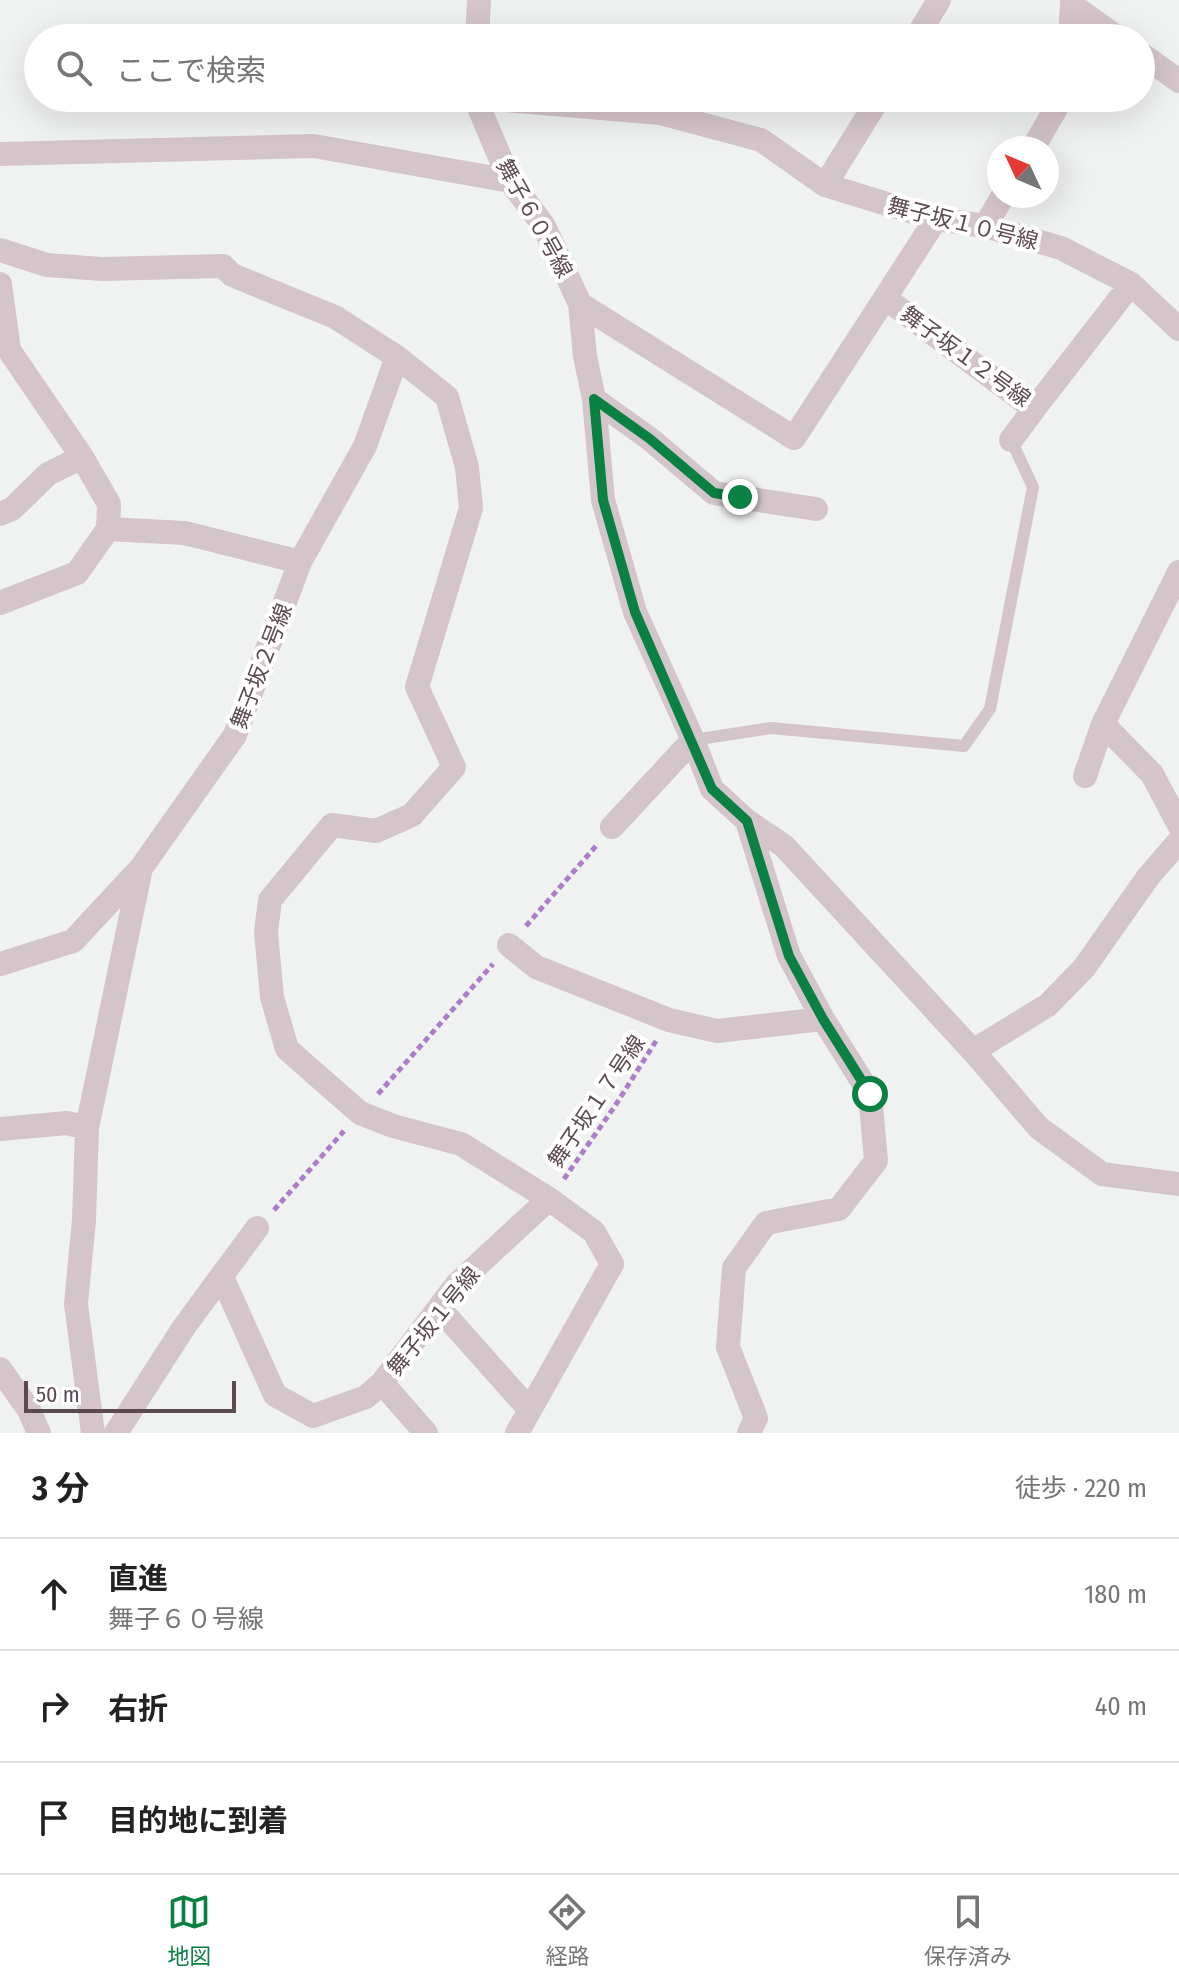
<!DOCTYPE html>
<html lang="ja">
<meta charset="utf-8">
<style>
body{margin:0;font-family:"Fira Sans Condensed","Noto Sans JP",sans-serif;background:#f2f2f2;color:#222}
.compass{position:absolute;left:987px;top:136px;width:72px;height:72px;border-radius:50%;background:#fff;box-shadow:0 8px 32px #0002;rotate:314deg}
.scale{position:absolute;left:24px;bottom:20px;width:212px;box-sizing:border-box;padding-left:8px;border:4px solid #5c4a51;border-top:0;font-size:22px;line-height:28px;white-space:nowrap;color:#5c4a51;-webkit-text-stroke:6px #fff;paint-order:stroke}
.stop{position:absolute;width:24px;height:24px;margin:-18px;border:6px solid #0b8043;border-radius:50%;background:#fff}
.stop.end{background:#0b8043;border-color:#fff;box-shadow:0 2px 8px #0008}
.list{margin:0;padding:0;list-style:none}
h2{display:flex;justify-content:space-between;align-items:center;height:104px;margin:0;padding:0 32px;font-size:34px}
h2 small{font-size:26px;font-weight:400;color:#767676}
.list li{display:grid;grid-template-columns:52px 1fr auto;gap:24px;align-items:center;box-sizing:border-box;height:112px;padding:0 32px;border-top:2px solid #e0e0e0}
.list b{display:block;font-size:30px;white-space:nowrap}
.list p{margin:0;font-size:26px;white-space:nowrap;color:#767676}
.list em{font-size:26px;font-style:normal;color:#767676}
.icon{flex:none;width:44px;height:44px;fill:none;stroke:currentColor;stroke-width:2;stroke-linecap:round;stroke-linejoin:round}
.map{position:relative;flex:none;width:1179px;height:1433px;overflow:hidden}
.search{position:absolute;background:#fff;box-shadow:0 8px 32px #0002;left:24px;right:24px;top:24px;height:88px;display:flex;align-items:center;gap:20px;box-sizing:border-box;padding:0 28px;border-radius:44px;color:#767676;font-size:30px}
.sheet{height:440px;background:#fff}
nav{display:flex;justify-content:space-around;align-items:center;box-sizing:border-box;height:112px;border-top:2px solid #e0e0e0;background:#fff;font-size:22px;color:#767676}
nav a{display:grid;justify-items:center;gap:4px}
nav .on{color:#0b8043}
.map>svg:first-child{display:block}
.lines{fill:none;stroke-linecap:round;stroke-linejoin:round}
.path{stroke:#ac7ec7;stroke-width:5;stroke-dasharray:6 4;stroke-linecap:butt}
.service{stroke:#d4c5cb;stroke-width:12}
.minor{stroke:#d4c5cb;stroke-width:24}
.route{stroke:#0b8043;stroke-width:10}
.labels{text-anchor:middle;stroke-width:8;stroke-linejoin:round;paint-order:stroke}
.street-label{font-size:22px;fill:#5c4a51;stroke:#fff}
</style>
<div class="map">
<svg width="1179" height="1433" viewBox="0 0 1179 1433">
<rect width="100%" height="100%" fill="#f0f2f1"/>
<g class="lines">
<path class="path" d="M526,926l70,-80
M378,1094l115,-130
M564,1179l51,-73 41,-65
M274,1210l70,-79"/>
<path class="service" d="M693,740l78,-12 193,18 26,-37 43,-222 -22,-47"/>
<path class="minor" d="M1072,0v5l46,33
M477,38l2,-38
M916,38l23,-38
M1070,38l2,-33
M1141,54l38,27
M475,98l35,83 34,45 36,78 5,52 9,43 9,101 32,112 58,128 19,49 35,32 42,135 34,63 47,75 6,67 -37,48 -73,14 -32,45 -6,79 28,71 -7,15
M482,98l178,15 101,27 64,45 111,34 49,7 76,22 70,36 48,45
M1033,148l29,-50
M0,154l314,-8 196,35
M825,185l54,-87
M936,219l-51,79 149,111 97,-125
M985,226l18,-30
M0,250l47,15 55,4 121,-3 9,9 103,42 62,40 -32,89 -65,116 -65,173 -94,133 -54,260 -3,92 -8,84 17,129
M0,284l9,66 73,107 27,47 -1,25 -31,44 -77,30
M580,304l214,134 91,-140
M594,399l56,40 64,54 102,16
M1011,440l23,-31
M0,514l12,-5 36,-35 34,-17
M108,529l77,4 115,29
M1103,724l49,50 27,51
M1085,776l18,-52 76,-152
M747,821l37,25 189,205 66,77 63,46 77,10
M612,827l81,-87
M509,945l27,22 133,53 48,11 106,-12
M0,964l73,-23 68,-73
M973,1051l75,-46 36,-37 64,-91 31,-36
M0,1129l67,-6 20,5
M222,1277l53,118 38,21 53,-19 16,-14 75,-99 92,-85 -88,-55 -68,-18 -33,-13 -73,-64 -15,-52 -6,-65 4,-32 62,-75 44,6 36,-16 42,-48 -37,-80 54,-179 -4,-41 -20,-70 -50,-40
M439,1308l90,101
M0,1369l29,41 10,23
M382,1383l44,50
M116,1433l68,-106 73,-99
M517,1433l95,-169 -18,-32 -45,-33"/>
</g>
<g class="lines">
<path class="route" d="M740,497l-26,-4 -64,-54 -56,-40 9,101 32,112 77,177 35,32 42,135 34,63 47,75"/>
</g>
<g class="labels">
<g class="street-label">
<text transform="translate(535 218) rotate(61)" y="8">舞子６０号線</text>
<text transform="translate(963 223) rotate(14)" y="8">舞子坂１０号線</text>
<text transform="translate(966 356) rotate(36)" y="8">舞子坂１２号線</text>
<text transform="translate(261 666) rotate(-69)" y="8">舞子坂２号線</text>
<text transform="translate(596 1101) rotate(-56)" y="8">舞子坂１７号線</text>
<text transform="translate(433 1321) rotate(-51)" y="8">舞子坂１号線</text>
</g>
</g>
</svg>
<svg class="compass" viewBox="-18 -18 36 36"><path d="M0-13l5 13h-10z" fill="#e53935"/><path d="M0 13l5-13h-10z" fill="#767676"/></svg>
<div class="scale">50 m</div>
<div class="stop" style="left:870px;top:1094px"></div>
<div class="stop end" style="left:740px;top:497px"></div>
<div class="search"><svg class="icon" aria-label="search" viewBox="0 0 24 24"><circle cx="10" cy="10" r="6"/><path d="M15 15l6 6"/></svg>ここで検索</div>
</div>
<section class="sheet">
<h2>3 分<small>徒歩 · 220 m</small></h2>
<ul class="list">
<li><svg class="icon" aria-label="ahead" viewBox="0 0 24 24"><path d="M12 20V5M6 11l6-6 6 6"/></svg><div><b>直進</b><p>舞子６０号線</p></div><em>180 m</em></li>
<li><svg class="icon" aria-label="right" viewBox="0 0 24 24"><path d="M7 20v-9h11M14 6l5 5-5 5"/></svg><div><b>右折</b></div><em>40 m</em></li>
<li><svg class="icon" aria-label="arrive" viewBox="0 0 24 24"><path d="M6 21V4h12l-3 4 3 4H6"/></svg><div><b>目的地に到着</b></div></li>
</ul>
</section>
<nav>
<a class="on"><svg class="icon" aria-label="map" viewBox="0 0 24 24"><path d="M3 6l6-2 6 2 6-2v14l-6 2-6-2-6 2zM9 4v14M15 6v14"/></svg>地図</a>
<a><svg class="icon" aria-label="directions" viewBox="0 0 24 24"><path d="M12 3l9 9-9 9-9-9zM9 14v-3h6M13 9l2 2-2 2"/></svg>経路</a>
<a><svg class="icon" aria-label="saved" viewBox="0 0 24 24"><path d="M7 4h10v16l-5-4-5 4z"/></svg>保存済み</a>
</nav>
